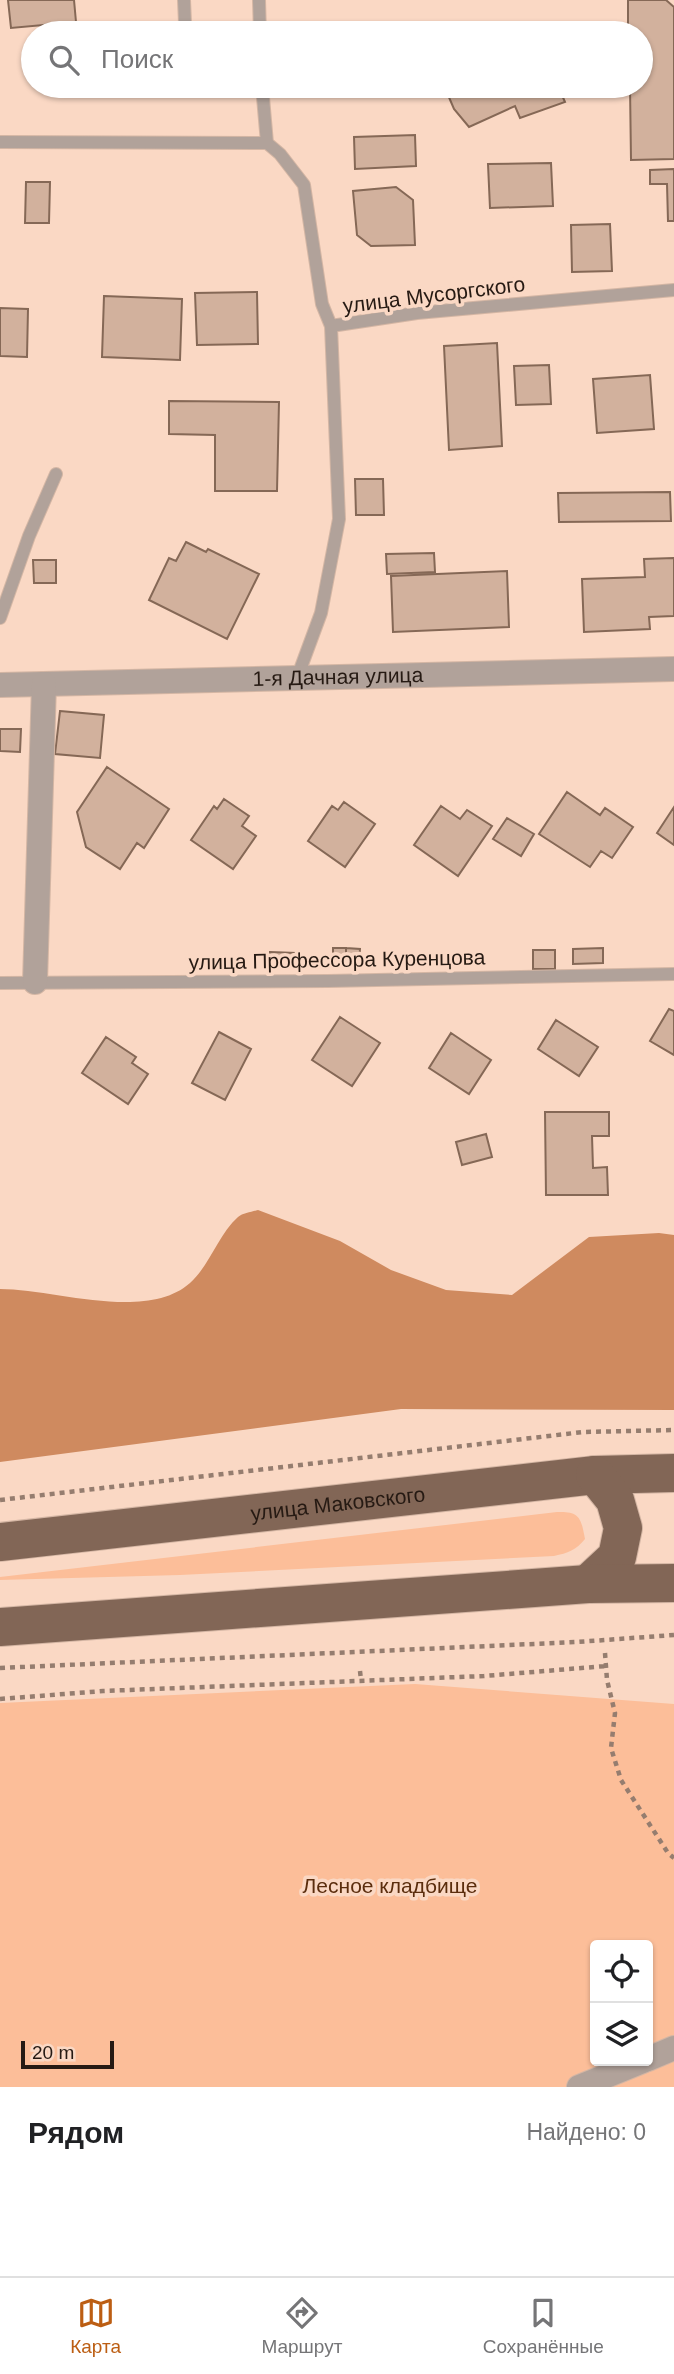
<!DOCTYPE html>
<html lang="ru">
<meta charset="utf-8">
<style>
body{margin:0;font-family:Arial,sans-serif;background:#f2f2f2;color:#202124}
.controls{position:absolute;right:21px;bottom:21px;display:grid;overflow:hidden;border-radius:7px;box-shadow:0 2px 5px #0004}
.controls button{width:63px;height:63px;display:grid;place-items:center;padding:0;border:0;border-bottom:2px solid #e0e0e0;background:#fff;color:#202124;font:35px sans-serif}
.scale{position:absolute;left:21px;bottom:18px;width:93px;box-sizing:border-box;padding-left:7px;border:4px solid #261a13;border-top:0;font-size:19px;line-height:24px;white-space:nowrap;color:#261a13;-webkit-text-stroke:5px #fad8c4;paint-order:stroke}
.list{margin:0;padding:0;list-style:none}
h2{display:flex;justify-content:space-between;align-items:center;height:91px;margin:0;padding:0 28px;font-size:30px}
h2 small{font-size:23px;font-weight:400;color:#757577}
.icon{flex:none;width:38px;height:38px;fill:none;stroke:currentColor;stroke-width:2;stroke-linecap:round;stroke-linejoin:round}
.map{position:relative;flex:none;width:674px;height:2087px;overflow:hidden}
.search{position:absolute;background:#fff;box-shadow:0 2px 5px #0004;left:21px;right:21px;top:21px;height:77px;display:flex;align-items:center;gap:18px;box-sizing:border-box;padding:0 24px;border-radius:38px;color:#757577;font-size:26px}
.sheet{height:189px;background:#fff}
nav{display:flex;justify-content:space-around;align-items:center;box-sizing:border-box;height:98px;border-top:2px solid #e0e0e0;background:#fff;font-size:19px;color:#757577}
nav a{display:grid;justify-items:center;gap:4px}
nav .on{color:#bc5e13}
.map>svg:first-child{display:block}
.green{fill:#fcbe99;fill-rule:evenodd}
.forest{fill:#cf8a5f}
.building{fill:#d2b19d;stroke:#856856;stroke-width:2}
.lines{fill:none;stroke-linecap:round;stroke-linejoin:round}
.service-casing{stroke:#d4b6a4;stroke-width:14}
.minor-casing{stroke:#d4b6a4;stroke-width:26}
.trunk-casing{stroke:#d4b6a4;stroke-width:40}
.path{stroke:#957d6f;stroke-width:4.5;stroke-dasharray:5 5;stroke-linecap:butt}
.service{stroke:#b1a29a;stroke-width:12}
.minor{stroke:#b1a29a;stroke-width:24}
.trunk{stroke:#826656;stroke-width:38}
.labels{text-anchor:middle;stroke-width:7;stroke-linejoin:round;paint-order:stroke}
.street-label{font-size:21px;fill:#261a13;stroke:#fad8c4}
.park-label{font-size:21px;fill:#5b2d0d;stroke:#fad8c4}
</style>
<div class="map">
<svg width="674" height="2087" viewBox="0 0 674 2087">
<rect width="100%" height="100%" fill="#fad8c4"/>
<path class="green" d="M557,1512c23,-1 24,6 28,27 -9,11 -17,14 -31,17l-374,19 -180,5v-3z
M415,1684l259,20v383h-674v-384zM595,1945h53v116h-53z"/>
<path class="forest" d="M258,1210l82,31 51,29 55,20 66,5 77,-58 70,-4 15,2v175l-273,-1 -401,53v-173c54,0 146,33 190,-6 20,-18 28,-48 48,-66 5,-4 14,-5 20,-7z"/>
<path class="building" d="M8,0h66l2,22 -65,6z
M628,0h38l8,7v152l-43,1 -1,-74h11v-53h-13z
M47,86h44v9l-44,-2z
M449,86h109l7,16 -45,16 -5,-12 -46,21 -15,-18 -6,-14z
M415,135l1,31 -61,3 -1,-32z
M551,163l2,43 -63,2 -2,-44z
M674,169v52h-6l-1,-37h-17v-14z
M26,182h24l-1,41h-24z
M396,187l17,13 2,45 -44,1 -14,-11 -4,-44z
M610,224l2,47 -40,1 -1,-47z
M257,292l1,52 -61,1 -2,-52z
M104,296l78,3 -2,61 -78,-3z
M0,308l28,1 -1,48 -27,-1z
M497,343l5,103 -53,4 -5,-104z
M549,365l2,39 -35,1 -2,-39z
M650,375l4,54 -57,4 -4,-54z
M169,401l110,1 -2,89h-62v-56l-46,-1z
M355,479h28l1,36h-28z
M670,492l1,29 -112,1 -1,-29z
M186,542l20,10 2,-3 51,25 -32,65 -78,-39 20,-42 7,3z
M434,553l1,19 -48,2 -1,-20z
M674,558v58l-25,1 1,12 -66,3 -2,-53 63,-2 -1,-18z
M33,560h23v23h-22z
M507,571l2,56 -116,5 -2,-56z
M60,711l44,4 -4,43 -45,-4z
M0,729h21l-1,23 -20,-1z
M107,767l62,42 -25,39 -7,-5 -17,26 -34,-22 -9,-35z
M567,792l33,23 5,-7 28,19 -21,31 -11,-7 -11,16 -51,-33z
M224,799l25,17 -7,10 14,10 -23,33 -42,-29 23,-34 3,3z
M344,802l31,22 -30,43 -37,-26 24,-35 6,4z
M441,806l19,13 7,-9 25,16 -34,50 -44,-31z
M674,807v38l-17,-12z
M507,818l27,16 -13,22 -28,-17z
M333,948h13v13h-13z
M346,948l14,1 -1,13 -13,-1z
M603,948v15l-30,1v-15z
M533,950h22v19h-22z
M270,952l26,1v11h-26z
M669,1009l5,2v44l-24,-14z
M340,1017l40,26 -28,43 -40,-26z
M556,1020l42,27 -19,29 -41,-27z
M219,1032l32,17 -26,51 -33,-17z
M451,1033l40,27 -22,34 -40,-26z
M106,1037l30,20 -4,6 16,11 -20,30 -46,-31z
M545,1112h64v24h-17l1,32 14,-1 1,28h-62z
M486,1134l6,23 -30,8 -6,-23z"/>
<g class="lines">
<defs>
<path id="service" d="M184,0l1,23 4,10
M259,0l1,33
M262,86l5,57 13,11 24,31 18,119 9,22 86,-13 257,-23
M0,142l267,1
M0,618l29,-82 27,-62
M297,678l24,-65 18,-94 -8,-193
M0,983l328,-2 346,-7"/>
<g id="minor">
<path id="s1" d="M0,685l674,-16"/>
<path d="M35,982l9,-298"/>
<path d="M648,2059l26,-11"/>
<path d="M579,2087l64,-26"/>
</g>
<g id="trunk">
<path id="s2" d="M0,1542l595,-67 79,-2"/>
<path d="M588,1584l29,-27 6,-29 -8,-28 -20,-25"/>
<path d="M0,1627l588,-43 86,-1"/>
</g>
</defs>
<use href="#service" class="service-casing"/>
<use href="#minor" class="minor-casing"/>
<use href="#trunk" class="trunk-casing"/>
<path class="path" d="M0,1500l583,-68 91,-2
M605,1653l2,27 8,33 -4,35 10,32 47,73 6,5
M0,1668l577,-26 97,-7
M360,1671l1,9
M0,1699l103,-8 381,-15 122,-10"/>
<use href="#service" class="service"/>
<use href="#minor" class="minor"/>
<use href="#trunk" class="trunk"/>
</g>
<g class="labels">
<g class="street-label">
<text transform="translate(434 295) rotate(-7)" y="7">улица Мусоргского</text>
<text dy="7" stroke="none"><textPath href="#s1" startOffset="338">1-я Дачная улица</textPath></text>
<text transform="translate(337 960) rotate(-1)" y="7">улица Профессора Куренцова</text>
<text dy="7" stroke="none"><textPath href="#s2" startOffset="340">улица Маковского</textPath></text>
</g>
<g class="park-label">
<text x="390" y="1893">Лесное кладбище</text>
</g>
</g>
</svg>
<div class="controls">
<button><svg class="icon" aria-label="locate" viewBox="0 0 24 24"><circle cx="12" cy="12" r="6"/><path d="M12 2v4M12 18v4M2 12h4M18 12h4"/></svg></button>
<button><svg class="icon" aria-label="layers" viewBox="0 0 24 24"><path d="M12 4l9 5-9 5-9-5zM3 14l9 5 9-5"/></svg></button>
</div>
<div class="scale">20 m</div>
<div class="search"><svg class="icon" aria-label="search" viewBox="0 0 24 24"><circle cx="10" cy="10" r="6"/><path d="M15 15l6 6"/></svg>Поиск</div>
</div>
<section class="sheet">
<h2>Рядом<small>Найдено: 0</small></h2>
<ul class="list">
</ul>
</section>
<nav>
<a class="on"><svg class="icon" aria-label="map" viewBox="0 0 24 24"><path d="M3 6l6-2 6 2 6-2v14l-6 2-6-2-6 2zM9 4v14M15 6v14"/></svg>Карта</a>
<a><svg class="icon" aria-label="directions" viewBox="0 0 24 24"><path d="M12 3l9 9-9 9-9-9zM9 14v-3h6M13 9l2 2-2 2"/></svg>Маршрут</a>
<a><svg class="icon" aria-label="saved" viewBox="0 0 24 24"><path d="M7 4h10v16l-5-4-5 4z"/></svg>Сохранённые</a>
</nav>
